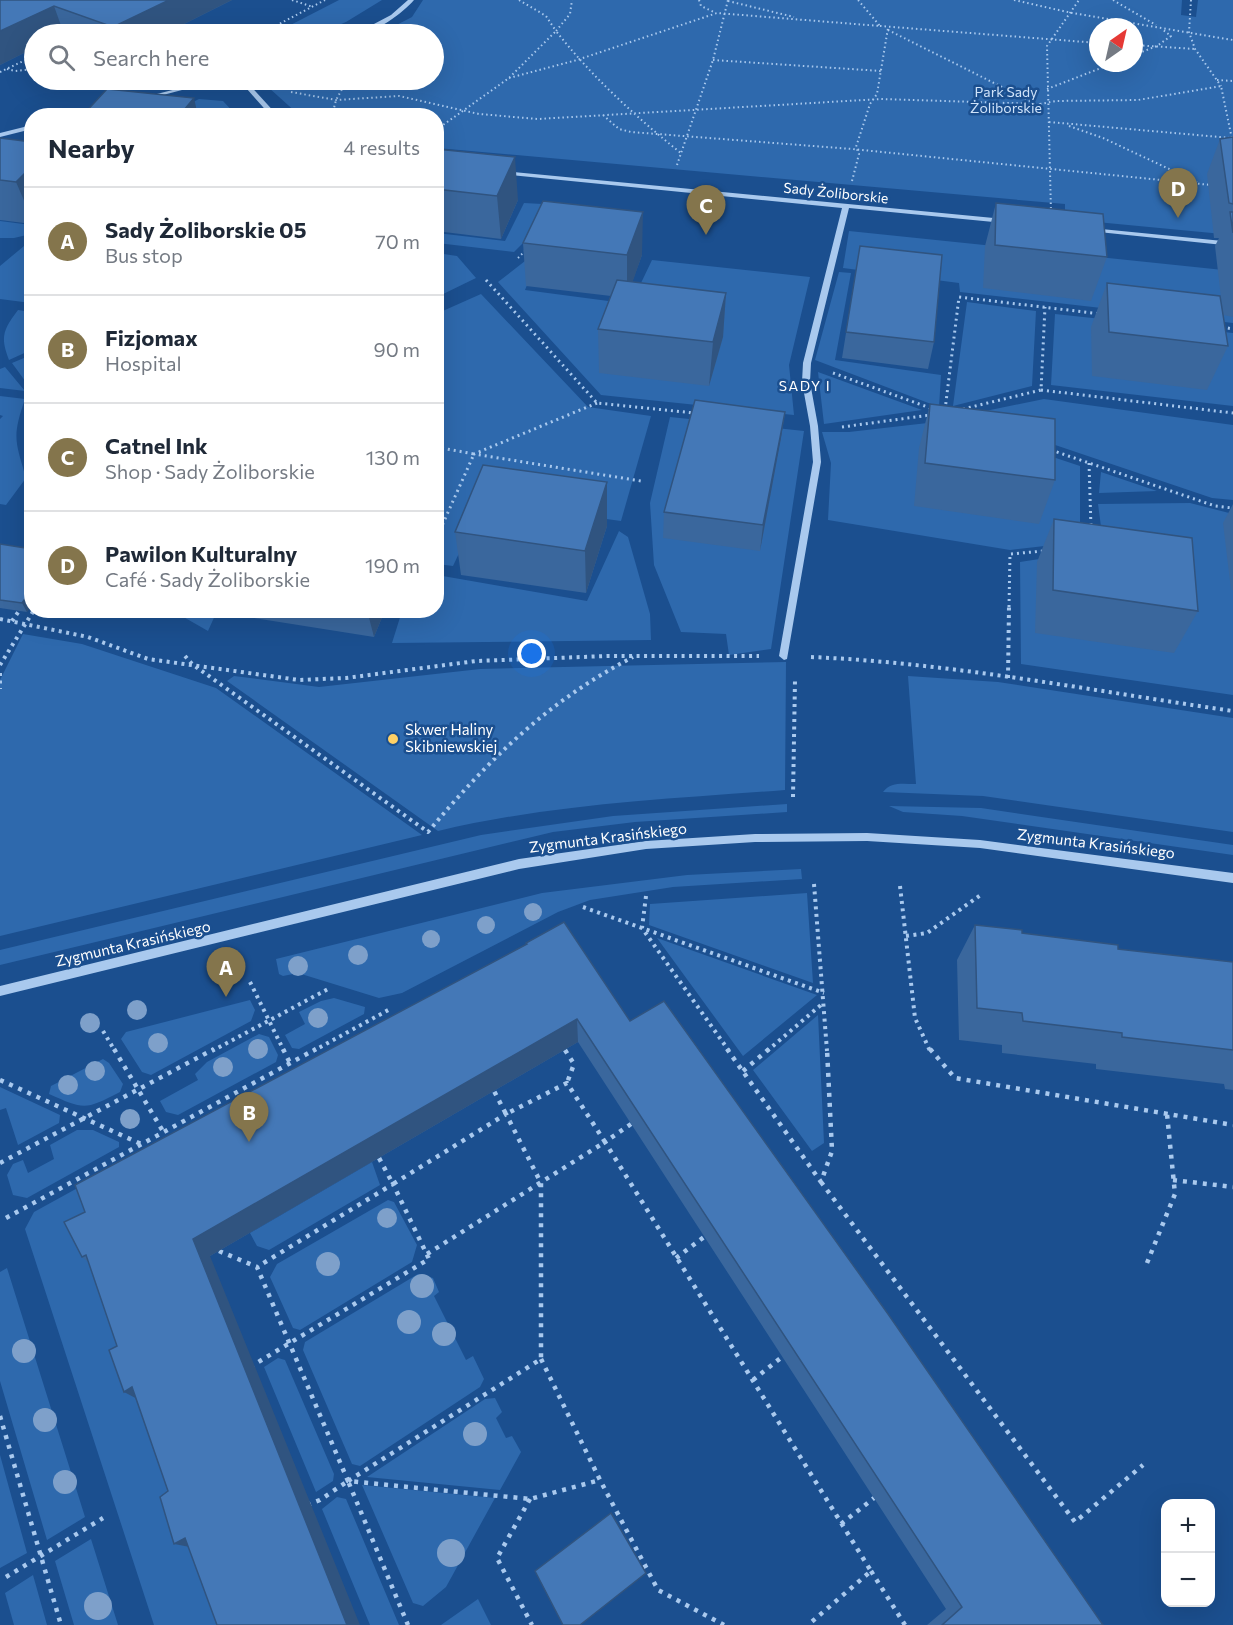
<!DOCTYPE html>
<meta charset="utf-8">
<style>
body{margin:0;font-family:Commissioner,sans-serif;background:#f2f2f3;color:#1f2937}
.controls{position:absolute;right:18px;bottom:18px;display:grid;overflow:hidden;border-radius:12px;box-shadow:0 6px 24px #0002}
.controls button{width:54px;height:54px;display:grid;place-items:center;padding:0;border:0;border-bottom:2px solid #e0e1e3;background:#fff;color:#1f2937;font:30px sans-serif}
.compass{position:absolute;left:1089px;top:18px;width:54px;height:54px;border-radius:50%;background:#fff;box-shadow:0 6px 24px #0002;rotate:34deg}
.you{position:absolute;left:532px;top:654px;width:21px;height:21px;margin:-15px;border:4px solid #fff;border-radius:50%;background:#1a73e8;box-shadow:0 0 0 9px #1a73e833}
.badge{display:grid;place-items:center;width:39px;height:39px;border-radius:50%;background:#84754c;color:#fff;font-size:20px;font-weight:700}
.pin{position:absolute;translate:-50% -50px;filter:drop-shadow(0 2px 3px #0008)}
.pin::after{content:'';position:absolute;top:32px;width:21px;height:18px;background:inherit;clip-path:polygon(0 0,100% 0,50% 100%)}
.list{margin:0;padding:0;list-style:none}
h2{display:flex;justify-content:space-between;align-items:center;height:78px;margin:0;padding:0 24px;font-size:26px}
h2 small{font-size:20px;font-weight:400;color:#747a83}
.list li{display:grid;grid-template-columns:39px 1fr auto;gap:18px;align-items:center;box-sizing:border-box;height:108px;padding:0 24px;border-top:2px solid #e0e1e3}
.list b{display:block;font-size:22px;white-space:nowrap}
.list p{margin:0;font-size:20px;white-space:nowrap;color:#747a83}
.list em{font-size:20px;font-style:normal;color:#747a83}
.icon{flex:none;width:33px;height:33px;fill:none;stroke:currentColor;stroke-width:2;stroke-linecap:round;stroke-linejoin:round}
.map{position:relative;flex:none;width:1233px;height:1625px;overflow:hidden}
.search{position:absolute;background:#fff;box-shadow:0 6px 24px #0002;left:24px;top:24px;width:420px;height:66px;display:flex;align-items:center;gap:15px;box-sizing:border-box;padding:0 21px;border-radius:33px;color:#747a83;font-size:22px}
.panel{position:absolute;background:#fff;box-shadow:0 6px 24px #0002;left:24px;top:108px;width:420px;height:510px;border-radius:24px}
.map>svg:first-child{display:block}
.green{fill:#2e69ad;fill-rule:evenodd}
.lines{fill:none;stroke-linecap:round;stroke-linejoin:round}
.path-far3{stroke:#a9c9ee;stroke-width:2;stroke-dasharray:1.5 3;stroke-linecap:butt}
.path-far2{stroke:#a9c9ee;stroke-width:3;stroke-dasharray:2 4;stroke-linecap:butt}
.path-far1{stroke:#a9c9ee;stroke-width:4;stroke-dasharray:3 4.5;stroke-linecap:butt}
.path{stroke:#a9c9ee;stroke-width:4.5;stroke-dasharray:4 6;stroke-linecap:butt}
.minor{fill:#a9c9ee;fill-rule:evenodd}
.tree{fill:#7ea0ca}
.wall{fill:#3a679d}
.shaded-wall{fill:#305480}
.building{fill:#4478b7;stroke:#305480;stroke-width:1.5}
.poi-dot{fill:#ffd166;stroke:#1b4f8f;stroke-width:2}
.labels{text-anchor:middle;stroke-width:5;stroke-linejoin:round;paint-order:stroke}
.far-park-label{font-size:14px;fill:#cfe3fa;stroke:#1b4f8f}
.far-street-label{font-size:14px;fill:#fff;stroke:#1b4f8f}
.far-neighbourhood-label{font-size:14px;letter-spacing:1.5px;fill:#fff;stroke:#1b4f8f}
.poi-label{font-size:15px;fill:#fff;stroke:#1b4f8f;text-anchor:start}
.street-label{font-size:15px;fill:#fff;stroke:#1b4f8f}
</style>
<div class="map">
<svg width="1233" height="1625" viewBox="0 0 1233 1625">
<rect width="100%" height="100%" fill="#1b4f8f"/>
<path class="green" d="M339,0h43l-36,22 -28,12h-45z
M423,0h759l-1,15 15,2 2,-17h35v235l-168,-16v-15l-628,-56 -1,-32 -137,-1 -31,-28v-7h166v-46h-55l33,-17zM1098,27h36v36h-36z
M199,99l24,2 13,14 -71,1z
M524,203l37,2 -47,47 -77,-9v-10l68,8z
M0,221l31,4v9l-17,4h-14z
M849,231l384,40v52l-273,-31 -1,-9 -116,-15z
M31,244v59l-31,-4v-33l24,-20z
M543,247l-18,43 106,14 21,-44 158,17 -21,88 5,50 -193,-20 -103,-113z
M437,253l20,3 19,22 -39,19z
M839,272l12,1 -16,87 106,15 -2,32 -124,-47z
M481,294l107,113 63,9 -30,105 -138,-19 -30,64 -16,-2 -1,-250z
M967,302l69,9 -4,75 -79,20z
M18,310l13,2v38l-22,10c-9,-23 -6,-30 9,-50z
M1055,314l178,19v73l-182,-21z
M31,355v34l-19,-26z
M5,367l20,24 -25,-3v-19z
M818,372l104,38 -98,14z
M0,396l25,3c-13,38 -10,41 1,79l-20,27 -6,-1v-85l3,-3 -3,-1z
M1044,399l189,26v75l-21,-2 -246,-83z
M670,417l134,14 -33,218 -42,6 -3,-21 -45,-2 -27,-67 -4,-62z
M945,421l135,45v76l-70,8 -182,-30 3,-57 -9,-31h27z
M1101,472l56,19 -58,2z
M1190,503l43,11v181l-212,-31 -1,-102 84,-13 -6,-45z
M619,531l9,6 22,77 1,26 -259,3 10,-32 34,-1 1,-35 150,26z
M173,611h44l-9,20z
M23,634l59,10 134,44 206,147 -422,101v-256z
M786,662l-1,128c-116,9 -234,14 -347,41l-211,-150 7,-5 85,11 161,-18z
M908,676l90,6 235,36v114l-250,-36 -100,-4c8,-11 21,-8 33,-8z
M787,804v8l-152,10 -82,10 -553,133v-15l481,-115 132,-19z
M889,806l92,2 252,37v10l-271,-39 -59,-4z
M801,869l1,10 -129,8 -83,13 -32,12 -156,81 -23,5 -81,-25 -15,3 -4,-2 -3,-15 266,-66 145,-18z
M807,893l6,90 -164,-58 1,-21z
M657,938l160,57 -74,61z
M334,998l31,9 -1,7 -65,35 -7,-1 -7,-13 20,-11 -6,-12 22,-11z
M250,1000l5,10 -4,11 -100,54 -9,-3 -21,-33 5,-7z
M818,1015l6,128 -12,8 -59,-81z
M259,1034l10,3 9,18 -2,7 -98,53 -12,-3 -6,-11 38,-21 -3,-6 12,-12z
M103,1059l6,4 14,21 -3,8c-35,18 -35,18 -71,2l2,-8z
M0,1087l60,28 -1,8 -41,22 -12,-37 -6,2z
M77,1130h16l26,12v5l-92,51 -14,-3 -6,-20 6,-11 10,-4 5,13 26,-14 -4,-14z
M143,1152l92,473h-81l-129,-396 9,-17z
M372,1162l8,23 -111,65 -12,-4 -7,-13z
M388,1200l6,2 23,43 -5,17 -112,68 -7,-2 -23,-51 7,-13z
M7,1268l78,249 -38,23 -47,-159v-109z
M418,1274l15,4 6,14 -5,4 32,64 7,-4 11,23 -4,8 -120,79 -8,-2 -49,-114 2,-8z
M278,1358l7,2 49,114 -1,7 -17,11 -52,-125z
M495,1398l7,14 -6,6 10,20 6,-2 9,16 -21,38 -133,-13 118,-78z
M0,1455l27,98 -27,15z
M362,1485l133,13 -49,89 -23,19 -10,-3z
M337,1497l9,2 53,126h-29l-48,-116z
M91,1539l27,86h-44l-19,-64z
M33,1575l14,50h-33l-9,-32z
M478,1599l13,26h-50z"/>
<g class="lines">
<path class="path-far3" d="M292,0l21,7
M519,0l27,16 10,15 14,-17 2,-14
M699,0l2,6 15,7
M1014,0l58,13 161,27
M1113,0l43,25
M1191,0l-2,32 6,17 26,37
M728,1l66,16
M880,26l218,17
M888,30l144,72
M260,34l65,-34
M1134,45l61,4
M1134,55l23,-9 14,-10 -9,-7
M713,60l168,11
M7,69l8,2 19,-2
M0,72l34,-16
M509,78l68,-18 140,-47 163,13 -22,-26
M1217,80l16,1
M1047,89l67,-26
M291,92l45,8 63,-4 80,18 59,5 343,-20 159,5
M1040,104l16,-3 82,-1 83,-14 12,58
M603,115l16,14 12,3 221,17 359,36
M332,116l4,-16 11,-20
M1049,122l182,16
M1069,126l34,12 94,44
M436,130l73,-52 47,-47c37,47 80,86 126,123
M677,165l36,-105 15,-60
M852,181l7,-27 -3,-7 14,-43 7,-10 11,-66
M1051,213l-4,-167 32,-46
M518,258l8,-8"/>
<path class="path-far2" d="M486,280l111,123 97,10
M1222,327l11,2
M833,373l100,36
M1041,390l192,23
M597,403l-123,51 167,27
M963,409l78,-19 4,-83
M945,410l14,-113 142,17
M842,427l88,-12
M436,447l38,7 -33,74h-5
M1051,450l164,56 18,2
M1089,463l2,65
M1009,607l1,-53 34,-3"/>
<path class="path-far1" d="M0,619l88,18 60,22 151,21 47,-2 130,-17 132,-5h151
M12,621l7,-10
M185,656l7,8 236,168c61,-73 120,-131 205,-175
M811,657c141,6 282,34 422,54
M0,665l34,-55
M0,673v16
M1008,678l1,-72
M793,797l2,-117
M814,884l13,167
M900,886l15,132 15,33
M646,896l-4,32 87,123
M583,907l241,86
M906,936l21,-3 55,-39
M250,982l34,69
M103,1031l12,20
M212,1051l116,-62
M313,1051l79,-43
M767,1051l55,-47"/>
<path class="path" d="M114,1049l50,84
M283,1049l7,14
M727,1049l94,133 11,-31 -5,-102
M930,1049l25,29 278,47
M565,1050l9,14 -7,19
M743,1071l26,-22
M0,1080l141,64
M631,1124l-26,18 266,429 -63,54
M0,1163l214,-114
M1173,1180l60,7
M821,1182l254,340 68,-57
M6,1218l310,-169
M219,1251l38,16 91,214 182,18 70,-19
M427,1254l178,-112 -38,-59 -61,31 -12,-23
M676,1258l28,-21
M1147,1263l28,-69 -8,-80
M541,1359l59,121 58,110 66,35
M250,1367l179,-108 -36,-75 -136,83
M753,1380l29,-23
M0,1416l61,209
M348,1481l193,-122v-176l-35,-69 -113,70 -14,-26
M530,1499l-33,59 35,67
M307,1505l13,-5 28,-19 60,144
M841,1524l33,-26
M871,1571l34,54
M6,1577l97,-59"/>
<path class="minor" d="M408,0h6c-11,13 -42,36 -59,34l36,-19z
M212,80h8l-76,20 -3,-2z
M239,80h6l33,36h-7z
M97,108l3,2 -1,1 -14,5h-12z
M32,125v4l-32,8v-4z
M502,171l502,48 3,2 -3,2 -155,-15 -38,155 -1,19 8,44 3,36 -34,197 -3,1 -5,-4 34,-194 -3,-36 -8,-44 1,-19 39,-155 -342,-34v-2z
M1091,228l142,14v4l-144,-15 -1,-1z
M867,833l113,7 253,33v10l-253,-35 -113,-7 -112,1 -109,7 -127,20 -519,127v-10l519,-127 127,-18 109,-7z"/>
</g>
<g class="tree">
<circle cx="533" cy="912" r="9"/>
<circle cx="486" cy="925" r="9"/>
<circle cx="431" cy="939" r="9"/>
<circle cx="358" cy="955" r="10"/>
<circle cx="298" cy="966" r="10"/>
<circle cx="137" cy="1010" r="10"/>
<circle cx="318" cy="1018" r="10"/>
<circle cx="90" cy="1023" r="10"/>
<circle cx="158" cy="1043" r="10"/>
<circle cx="258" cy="1049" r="10"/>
<circle cx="223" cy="1067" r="10"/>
<circle cx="95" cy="1071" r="10"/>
<circle cx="68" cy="1085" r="10"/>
<circle cx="130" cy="1119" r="10"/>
<circle cx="387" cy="1218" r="10"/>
<circle cx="328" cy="1264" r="12"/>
<circle cx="422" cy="1286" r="12"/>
<circle cx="409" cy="1322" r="12"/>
<circle cx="444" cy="1334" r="12"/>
<circle cx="24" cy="1351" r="12"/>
<circle cx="45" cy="1420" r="12"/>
<circle cx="475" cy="1434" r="12"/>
<circle cx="65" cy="1482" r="12"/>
<circle cx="451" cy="1553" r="14"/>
<circle cx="98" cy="1606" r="14"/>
</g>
<path class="wall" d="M0,0h232l-68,34h-130v14l-34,17z
M1233,137v180l-10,-2 -8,-69 4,-8h-5l-7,-64 13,-35z
M0,138l32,4v82l-32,-4z
M436,149l82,51 -17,39 -65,-8z
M996,203l111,54 -16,44 -108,-13 2,-42z
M523,243l119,12 -10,27 94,11 -3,44 -14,49 -110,-13 -1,-44 13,-33 -85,-10z
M860,246l74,96 -6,27 -86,-11z
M1107,283l121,63 -21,44 -115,-14 -1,-49z
M930,404l125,76 -16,44 -125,-18 5,-58z
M785,412l-4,26 -21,113 -97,-13 1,-26z
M607,482v44l-21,67 -125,-18 -6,-43z
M1233,504v86h-2l-8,-67z
M1054,519l144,92 -24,42 -139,-20 2,-71z
M0,544l27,68 -27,-4z
M246,610h139l-11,27 -126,-20z
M975,925l143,24 115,13v128l-8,-1 -1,-5 -128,-15v-5l-94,-11v-8l-43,-5 -2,-80z
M526,943l104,78 473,604h-176l19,-16 -368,-567 -368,214 -42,235 -80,-229 -6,-5 3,-45 441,-267z"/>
<path class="shaded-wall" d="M169,0h63l-68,34h-48l-3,-7z
M54,6l10,28h-30v14l-34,17v-34z
M194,98l4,18h-19z
M515,157l3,43 -17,39 -4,-43z
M32,166v53l-16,-37z
M643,212l-1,43 -15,43v-43z
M726,293l-3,44 -14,49 4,-44z
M785,412l-4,26 -21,113 3,-26z
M607,482v44l-21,67 -1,-42z
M32,589v17l-5,6 -5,-9z
M367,610h18l-11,27z
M577,1019l1,23 -368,214 150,369h-13l-154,-386z
M132,1387l13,16 -21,-11z
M185,1538l10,10 -21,-4z
M646,1573l-65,52h-1z"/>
<path class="building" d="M0,0h169l-56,27 -59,-21 -54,25z
M107,89l87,9 -15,18h-97z
M1233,137v67l-4,-1 -9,-64z
M0,138l32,4v24l-16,16 -16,-2z
M436,149l79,8 -18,39 -61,-7z
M543,201l100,11 -16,43 -104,-12z
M996,203l107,11 4,43 -112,-12z
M1230,212h3v21z
M860,246l82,9 -8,87 -88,-10z
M617,280l109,13 -13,49 -115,-13z
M1107,283l113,13 8,50 -119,-14z
M695,400l90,12 -22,113 -99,-13z
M930,404l125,15v61l-130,-17z
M483,465l124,17 -22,69 -130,-19z
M1054,519l138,19 6,73 -145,-21z
M0,544l32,5v40l-10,14 -22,-3z
M564,922l66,99 34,-20 224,313 215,311h-161l20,-18 -385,-588 -384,220 154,386h-130l-32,-87 -11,6 -14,-47 8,-6 -36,-104 -8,5 -15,-42 8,-4 -31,-91 -4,2 -18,-35 21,-10 -10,-27 452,-241 -1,-1z
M975,925l47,5v3l96,12v4l115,13v88l-111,-13v-4l-99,-12 -1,-8 -45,-5z
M611,1513l35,60 -66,52h-17l-28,-54z"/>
<circle class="poi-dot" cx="393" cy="739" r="6"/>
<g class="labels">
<g class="far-park-label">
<text x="1006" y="97">Park Sady<tspan x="1006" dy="16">Żoliborskie</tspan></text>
</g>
<g class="far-street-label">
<text transform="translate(836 193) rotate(6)" y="5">Sady Żoliborskie</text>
</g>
<g class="far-neighbourhood-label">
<text x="805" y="391">SADY I</text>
</g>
<g class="poi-label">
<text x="405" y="735">Skwer Haliny<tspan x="405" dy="17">Skibniewskiej</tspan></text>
</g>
<g class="street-label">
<text transform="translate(608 838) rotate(-7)" y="5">Zygmunta Krasińskiego</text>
<text transform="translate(1096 844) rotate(7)" y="5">Zygmunta Krasińskiego</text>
<text transform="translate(133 944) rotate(-13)" y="5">Zygmunta Krasińskiego</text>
</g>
</g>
</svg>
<div class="controls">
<button>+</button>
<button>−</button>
</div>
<svg class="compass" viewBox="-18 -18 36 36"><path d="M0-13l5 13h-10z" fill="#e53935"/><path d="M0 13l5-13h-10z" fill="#747a83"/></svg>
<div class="you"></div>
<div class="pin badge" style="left:226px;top:997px">A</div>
<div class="pin badge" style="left:249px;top:1142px">B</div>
<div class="pin badge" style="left:706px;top:235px">C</div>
<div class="pin badge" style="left:1178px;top:218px">D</div>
<div class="search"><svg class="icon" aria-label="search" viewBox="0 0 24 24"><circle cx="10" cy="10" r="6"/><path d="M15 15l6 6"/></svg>Search here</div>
<section class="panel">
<h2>Nearby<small>4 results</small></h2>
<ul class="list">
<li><span class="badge">A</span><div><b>Sady Żoliborskie 05</b><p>Bus stop</p></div><em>70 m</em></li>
<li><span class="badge">B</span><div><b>Fizjomax</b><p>Hospital</p></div><em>90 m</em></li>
<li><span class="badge">C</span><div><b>Catnel Ink</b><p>Shop · Sady Żoliborskie</p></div><em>130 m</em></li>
<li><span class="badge">D</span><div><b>Pawilon Kulturalny</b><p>Café · Sady Żoliborskie</p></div><em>190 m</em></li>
</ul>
</section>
</div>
